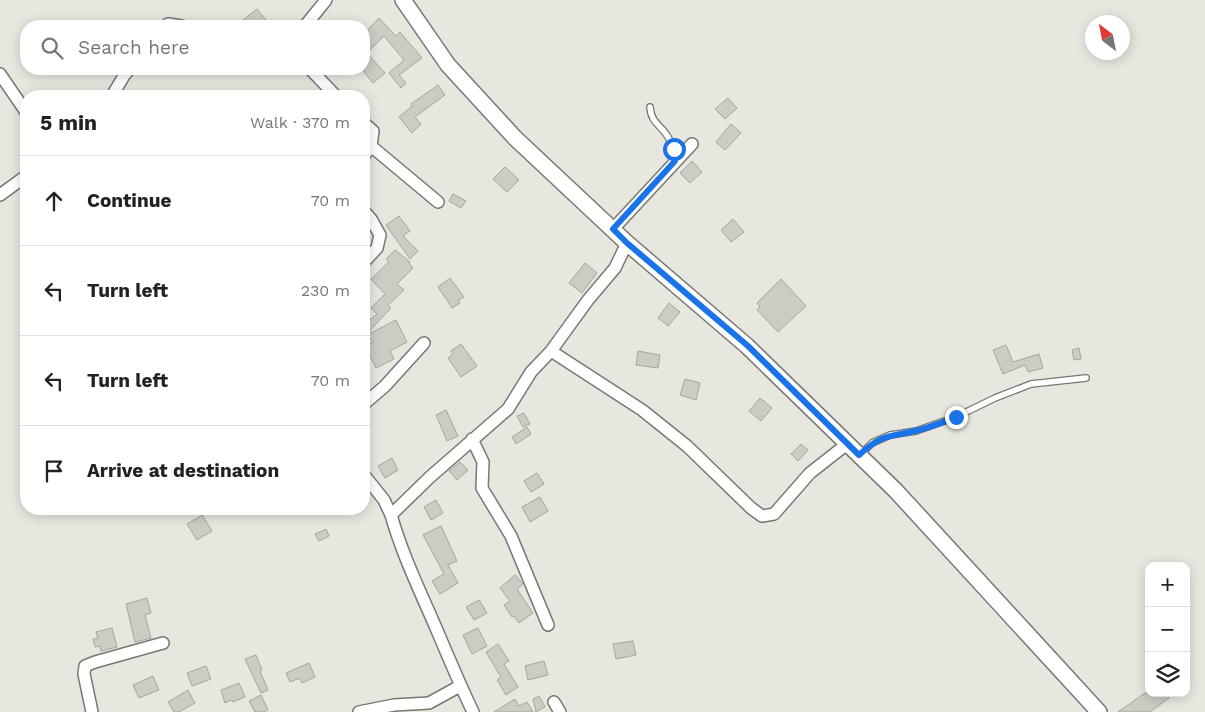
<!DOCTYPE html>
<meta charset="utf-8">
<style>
body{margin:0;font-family:"Work Sans",sans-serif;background:#f2f2f2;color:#222}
.controls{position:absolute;right:15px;bottom:15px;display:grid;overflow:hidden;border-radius:10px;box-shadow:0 2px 12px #0003}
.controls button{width:45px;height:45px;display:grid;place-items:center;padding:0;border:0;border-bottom:1px solid #e0e0e0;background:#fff;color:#222;font:25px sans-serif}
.compass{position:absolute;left:1085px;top:15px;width:45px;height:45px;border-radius:50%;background:#fff;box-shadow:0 2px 12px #0003;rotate:328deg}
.stop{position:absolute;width:15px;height:15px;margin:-11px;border:4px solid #1a73e8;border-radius:50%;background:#fff}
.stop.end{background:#1a73e8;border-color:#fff;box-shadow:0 1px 5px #0008}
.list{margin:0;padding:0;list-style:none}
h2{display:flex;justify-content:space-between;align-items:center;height:65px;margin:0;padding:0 20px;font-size:21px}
h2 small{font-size:16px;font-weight:400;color:#767676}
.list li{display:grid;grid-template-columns:32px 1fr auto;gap:15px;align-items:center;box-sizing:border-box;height:90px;padding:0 20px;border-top:1px solid #e0e0e0}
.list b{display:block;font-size:19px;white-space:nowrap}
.list em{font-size:16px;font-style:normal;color:#767676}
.icon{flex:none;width:28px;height:28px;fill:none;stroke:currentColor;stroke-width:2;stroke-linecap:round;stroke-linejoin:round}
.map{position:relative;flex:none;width:1205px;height:712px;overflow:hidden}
.search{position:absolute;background:#fff;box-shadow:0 2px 12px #0003;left:20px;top:20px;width:350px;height:55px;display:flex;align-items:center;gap:12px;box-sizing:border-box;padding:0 18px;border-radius:20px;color:#767676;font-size:19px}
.panel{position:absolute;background:#fff;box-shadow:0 2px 12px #0003;left:20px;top:90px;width:350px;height:425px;border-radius:20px}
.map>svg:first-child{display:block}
.building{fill:#ccccc4;stroke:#a5a49d}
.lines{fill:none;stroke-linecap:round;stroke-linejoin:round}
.lane-casing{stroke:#787770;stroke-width:8}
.street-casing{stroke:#787770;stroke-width:14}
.secondary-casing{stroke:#787770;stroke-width:18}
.lane{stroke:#fff;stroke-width:5.5}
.street{stroke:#fff;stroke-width:11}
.secondary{stroke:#fff;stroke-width:15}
.route{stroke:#1a73e8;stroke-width:6}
</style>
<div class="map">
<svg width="1205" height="712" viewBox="0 0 1205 712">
<rect width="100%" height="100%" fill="#e8e7df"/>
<path class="building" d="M257,9l10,12 -6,5h-26z
M379,18l17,18 4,-4 22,26 -23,17 7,8 -5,5 -12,-15 15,-13 -20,-24 -17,17 18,20 -12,10 -9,-11v-38z
M438,85l7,10 -30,22 6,7 -9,9 -13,-16 13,-11 -1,-2z
M728,98l9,10 -12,11 -10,-10z
M731,124l10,9 -16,17 -9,-8z
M692,161l10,11 -12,11 -10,-10z
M505,167l14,13 -12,12 -14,-13z
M453,194l13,7 -5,7 -12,-7z
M399,216l11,15 -7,5 15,15 -8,8 -24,-34z
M733,219l11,13 -13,10 -10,-12z
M395,250l15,12 -1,1 4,5 -16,16 7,6 -16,15 3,3 -27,29v-12l13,-11 -6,-6 14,-14 -14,-15 18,-17 -3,-3z
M585,263l12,10 -15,20 -13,-10z
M450,278l14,19 -6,3 2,3 -8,5 -14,-21z
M781,279l25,27 -28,26 -21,-22 3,-3 -3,-4z
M669,303l11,9 -12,14 -10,-8z
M396,320l11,22 -17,9 4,8 -18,9 -11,-22 8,-4 -6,-7z
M461,344l16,22 -16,11 -13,-19 5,-4 -2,-3z
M1006,345l7,17 26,-8 4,14 -15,4 -3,-7 -22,9 -10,-24z
M1079,348l2,11 -7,1 -2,-10z
M638,351l22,4 -2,13 -22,-3z
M685,379l15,4 -4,17 -16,-5z
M760,398l12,10 -11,13 -12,-10z
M446,410l12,26 -11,5 -11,-26z
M524,413l6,11 -7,3 -6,-11z
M527,427l4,7 -15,10 -4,-7z
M801,444l7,6 -10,11 -7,-7z
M392,458l6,12 -13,8 -7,-12z
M460,462l8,8 -11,10 -8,-9z
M537,473l7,11 -13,8 -7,-11z
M540,497l8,14 -18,11 -8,-15z
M436,500l7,13 -12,7 -7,-13z
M202,515l10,16 -15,9 -10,-16z
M441,526l16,35 -9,4 10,18 -18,11 -8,-13 12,-7 -21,-39z
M326,529l3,7 -10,5 -4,-7z
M515,575l8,9 -6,5 16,24 -14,10 -5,-7 -2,1 -8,-12 6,-4 -10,-13z
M147,598l4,15 -6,2 6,23 -16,4 -9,-38z
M479,600l8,13 -13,7 -8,-13z
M112,628l5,19 -16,4 -1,-5 -5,1 -2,-8 5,-1 -2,-6z
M478,628l9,18 -15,8 -9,-19z
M633,641l3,14 -20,4 -3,-15z
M498,644l11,17 -5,3 14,23 -12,8 -9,-15 4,-3 -15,-25z
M256,655l6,15 -2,1 8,19 -7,3 -16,-34z
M544,661l4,14 -20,5 -3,-14z
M309,663l6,14 -13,6 -2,-5 -10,4 -4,-9z
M206,666l5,13 -19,7 -5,-13z
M153,676l6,14 -20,8 -6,-13z
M239,683l6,14 -12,5 -1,-2 -7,3 -4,-13z
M188,690l7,13 -16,9h-5l-6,-10z
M1145,693h20l4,5 -19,14h-32z
M261,695l7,15 -4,2h-9l-6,-11z
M539,696l6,11 -9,5 -3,-13z
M515,699l4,7 8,-4 6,10h-39z"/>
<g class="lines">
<defs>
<path id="lane" d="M650,107c1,16 11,18 18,30 5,8 6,15 7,24
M860,455l12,-12 18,-8 26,-4 40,-14 39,-19 36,-14 55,-6"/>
<path id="street" d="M166,26l2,-2 14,2
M305,26l21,-26
M310,69l26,27
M0,74l26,38
M112,96l13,-22 5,-5
M364,123l9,8 -2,15 -7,10
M371,146l67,56
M0,195l26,-19
M364,211l7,8 9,16 -3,13 -13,14
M613,229l79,-85
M551,351l91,59 45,36 64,62 11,8 12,-2 36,-41 37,-29
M364,404l21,-18 39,-43
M472,439l11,23 -1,26 29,48 37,89
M364,475l20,25 7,15
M554,702l6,10
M92,712l-8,-38 1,-8 10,-4 68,-19
M359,712l35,-7 35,-2 31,-17
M473,712c-12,-25 -23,-51 -34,-77 -17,-40 -36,-78 -48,-120l39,-38 78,-68 23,-37 20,-21 37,-51 27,-32 12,-25"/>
<path id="secondary" d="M403,0l45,65 67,73 112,105 120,103 149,145 203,221"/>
</defs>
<use href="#lane" class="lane-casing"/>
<use href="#street" class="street-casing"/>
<use href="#secondary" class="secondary-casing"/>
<use href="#lane" class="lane"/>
<use href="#street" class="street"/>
<use href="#secondary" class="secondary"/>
</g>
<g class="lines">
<path class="route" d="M674,149l1,12 -62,68 14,14 121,103 111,109c22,-20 28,-18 56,-24 14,-3 28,-9 41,-14"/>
</g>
</svg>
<div class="controls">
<button>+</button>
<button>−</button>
<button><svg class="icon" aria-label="layers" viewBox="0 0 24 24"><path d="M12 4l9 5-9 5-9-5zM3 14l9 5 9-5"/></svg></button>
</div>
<svg class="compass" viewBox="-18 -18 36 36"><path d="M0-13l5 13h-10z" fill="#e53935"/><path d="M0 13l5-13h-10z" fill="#767676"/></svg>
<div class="stop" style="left:674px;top:149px"></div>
<div class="stop end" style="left:956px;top:417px"></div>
<div class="search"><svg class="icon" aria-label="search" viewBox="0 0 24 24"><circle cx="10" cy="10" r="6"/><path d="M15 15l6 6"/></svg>Search here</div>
<section class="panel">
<h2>5 min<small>Walk · 370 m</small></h2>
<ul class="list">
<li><svg class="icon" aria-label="ahead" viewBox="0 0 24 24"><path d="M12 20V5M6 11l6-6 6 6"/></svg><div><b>Continue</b></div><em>70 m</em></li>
<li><svg class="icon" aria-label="left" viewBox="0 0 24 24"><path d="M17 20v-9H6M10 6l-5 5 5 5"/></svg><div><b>Turn left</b></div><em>230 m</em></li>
<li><svg class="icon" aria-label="left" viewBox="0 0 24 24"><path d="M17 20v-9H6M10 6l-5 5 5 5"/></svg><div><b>Turn left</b></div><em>70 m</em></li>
<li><svg class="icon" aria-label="arrive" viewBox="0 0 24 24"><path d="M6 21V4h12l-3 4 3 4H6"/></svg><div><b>Arrive at destination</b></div></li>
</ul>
</section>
</div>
